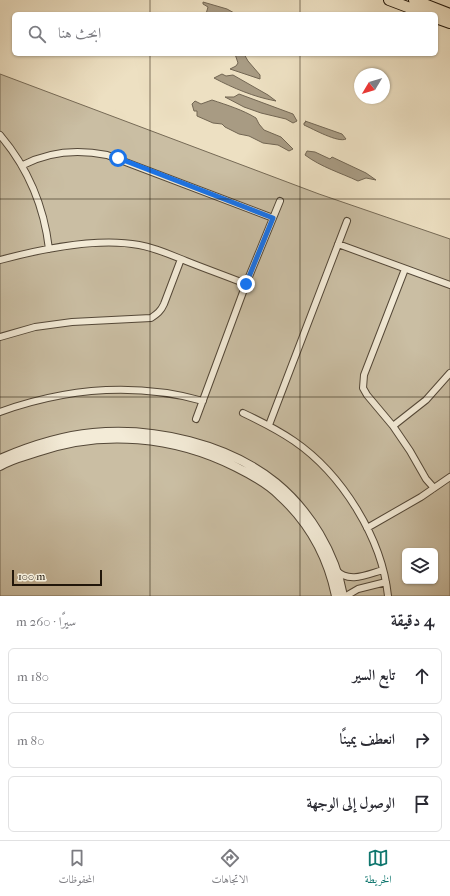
<!DOCTYPE html>
<html lang="ar">
<meta charset="utf-8">
<style>
body{margin:0;font-family:"IM FELL French Canon",Amiri,serif;background:#f7f7f7;color:#2b2b33;direction:rtl}
.controls{position:absolute;right:12px;bottom:12px;display:grid;overflow:hidden;border-radius:6px;box-shadow:0 1px 3px #0004}
.controls button{width:36px;height:36px;display:grid;place-items:center;padding:0;border:0;border-bottom:1px solid #e1e1e2;background:#fff;color:#2b2b33;font:20px sans-serif}
.compass{position:absolute;left:354px;top:68px;width:36px;height:36px;border-radius:50%;background:#fff;box-shadow:0 1px 3px #0004;rotate:232deg}
.scale{position:absolute;left:12px;bottom:10px;width:90px;box-sizing:border-box;padding-left:4px;border:2px solid #21160a;border-top:0;font-size:11px;line-height:14px;white-space:nowrap;color:#21160a;-webkit-text-stroke:3px #f3ebd7;paint-order:stroke}
.stop{position:absolute;width:12px;height:12px;margin:-9px;border:3px solid #1a73e8;border-radius:50%;background:#fff}
.stop.end{background:#1a73e8;border-color:#fff;box-shadow:0 1px 4px #0008}
.list{margin:0;padding:0;list-style:none}
h2{display:flex;justify-content:space-between;align-items:center;height:52px;margin:0;padding:0 16px;font-size:17px}
h2 small{font-size:13px;font-weight:400;color:#7c7c81}
.list li{display:grid;grid-template-columns:26px 1fr auto;gap:12px;align-items:center;box-sizing:border-box;height:56px;margin:0 8px 8px;padding:0 8px;border:1px solid #e1e1e2;border-radius:6px}
.list b{display:block;font-size:15px;white-space:nowrap}
.list em{font-size:13px;font-style:normal;color:#7c7c81}
.icon{flex:none;width:22px;height:22px;fill:none;stroke:currentColor;stroke-width:2;stroke-linecap:round;stroke-linejoin:round}
.map{position:relative;flex:none;width:450px;height:596px;overflow:hidden;direction:ltr}
.search{position:absolute;background:#fff;box-shadow:0 1px 3px #0004;left:12px;right:12px;top:12px;height:44px;display:flex;align-items:center;gap:10px;box-sizing:border-box;padding:0 14px;border-radius:6px;color:#7c7c81;font-size:15px}
.sheet{height:244px;background:#fff}
nav{display:flex;justify-content:space-around;align-items:center;box-sizing:border-box;height:56px;border-top:1px solid #e1e1e2;background:#fff;font-size:11px;color:#7c7c81}
nav a{display:grid;justify-items:center;gap:2px}
nav .on{color:#0f766e}
.map>svg:first-child{display:block}
.green{fill:#cabea3;stroke:#766a56;fill-rule:evenodd}
.water{fill:#a89b83;stroke:#726653}
.lines{fill:none;stroke-linecap:round;stroke-linejoin:round}
.minor-casing{stroke:#544838;stroke-width:8}
.tertiary-casing{stroke:#544838;stroke-width:10}
.trunk-casing{stroke:#21160a;stroke-width:12}
.minor{stroke:#f3ebd7;stroke-width:6}
.tertiary{stroke:#f3ebd7;stroke-width:8}
.trunk{stroke:#ede0c2;stroke-width:10}
.route{stroke:#1a73e8;stroke-width:5}
.grid{fill:none;stroke:#21160a;stroke-width:1;stroke-opacity:0.55}
</style>
<div class="map">
<svg width="450" height="596" viewBox="0 0 450 596">
<rect width="100%" height="100%" fill="#ede0c2"/>
<filter id="stains"><feTurbulence type="fractalNoise" baseFrequency=".005" numOctaves="4"/><feColorMatrix values="0 0 0 0 .2 0 0 0 0 .09 0 0 0 0 .02 0 0 0 .5 -.17"/></filter>
<radialGradient id="worn" r=".72"><stop offset=".6" stop-color="#630" stop-opacity="0"/><stop offset="1" stop-color="#630" stop-opacity=".3"/></radialGradient>
<path class="green" d="M0,74l319,120 131,45v357h-450zM405,551h30v30h-30z"/>
<path class="water" d="M203,2l24,7 9,5h-30l2,-7 -5,-3z
M235,54h9l4,7 12,14v4l-30,-10 6,-3 2,-3z
M222,74l4,2 7,-1 35,20 8,6c-22,-4 -43,-13 -62,-23z
M239,94l54,20 4,7 -4,2 -7,-4 -25,-6 -17,-6 -19,-10h9z
M212,100c15,5 31,10 44,18l3,6 5,6 17,7 12,12 -4,2 -11,-6 -15,-2 -14,-7 -10,-2 -14,-7 -3,-3 -9,-1 -16,-7v-5h-3l-2,-7 3,-3 6,3z
M305,121l37,13 4,5c-8,4 -33,-10 -42,-14v-2l2,-1z
M307,151l8,1 15,7 2,-2 34,16 10,7 -10,-2 -8,3c-17,-8 -37,-14 -53,-26z"/>
<g class="lines">
<defs>
<path id="minor" d="M0,135c28,33 44,71 49,114
M23,165c27,-14 54,-16 84,-10l166,63
M338,244l112,41
M0,260c41,-11 97,-23 139,-15 17,3 32,10 47,16 20,8 40,15 60,23
M405,269l-41,106 -1,13 4,7 26,31 17,25 16,28 8,9
M0,337l35,-10 37,-5 79,-4c6,-4 10,-7 13,-14l17,-45
M0,412c67,-24 134,-30 203,-11
M243,413c17,8 35,17 51,28 48,33 88,97 94,155
M196,419l50,-135 34,-83
M269,425l78,-204
M393,426l33,-26 24,-27
M367,528l54,-31 29,-20
M336,570c13,14 32,4 47,0
M346,596l12,-7 28,-7"/>
<path id="tertiary" d="M0,459c30,-13 61,-23 93,-26 61,-6 135,11 183,50 34,28 59,70 67,113
M0,466c11,-7 25,-10 37,-14 65,-23 138,-16 199,15 16,8 31,16 43,28 30,27 49,62 57,101"/>
<path id="trunk" d="M389,0l37,14
M414,0l36,14
M436,18l14,5"/>
</defs>
<use href="#minor" class="minor-casing"/>
<use href="#tertiary" class="tertiary-casing"/>
<use href="#trunk" class="trunk-casing"/>
<use href="#minor" class="minor"/>
<use href="#tertiary" class="tertiary"/>
<use href="#trunk" class="trunk"/>
</g>
<g class="lines">
<path class="route" d="M118,158l155,60 -27,66"/>
</g>
<path class="grid" d="M150,0v14M300,0v14M150,54v542M300,54v542M0,199h450M0,397h450"/>
<rect width="100%" height="100%" filter="url(#stains)"/>
<rect width="100%" height="100%" fill="url(#worn)"/>
</svg>
<div class="controls">
<button><svg class="icon" aria-label="layers" viewBox="0 0 24 24"><path d="M12 4l9 5-9 5-9-5zM3 14l9 5 9-5"/></svg></button>
</div>
<svg class="compass" viewBox="-18 -18 36 36"><path d="M0-13l5 13h-10z" fill="#e53935"/><path d="M0 13l5-13h-10z" fill="#7c7c81"/></svg>
<div class="scale">100 m</div>
<div class="stop" style="left:118px;top:158px"></div>
<div class="stop end" style="left:246px;top:284px"></div>
<div class="search"><svg class="icon" aria-label="search" viewBox="0 0 24 24"><circle cx="10" cy="10" r="6"/><path d="M15 15l6 6"/></svg>ابحث هنا</div>
</div>
<section class="sheet">
<h2>4 دقيقة<small>سيرًا · 260 m</small></h2>
<ul class="list">
<li><svg class="icon" aria-label="ahead" viewBox="0 0 24 24"><path d="M12 20V5M6 11l6-6 6 6"/></svg><div><b>تابع السير</b></div><em>180 m</em></li>
<li><svg class="icon" aria-label="right" viewBox="0 0 24 24"><path d="M7 20v-9h11M14 6l5 5-5 5"/></svg><div><b>انعطف يمينًا</b></div><em>80 m</em></li>
<li><svg class="icon" aria-label="arrive" viewBox="0 0 24 24"><path d="M6 21V4h12l-3 4 3 4H6"/></svg><div><b>الوصول إلى الوجهة</b></div></li>
</ul>
</section>
<nav>
<a class="on"><svg class="icon" aria-label="map" viewBox="0 0 24 24"><path d="M3 6l6-2 6 2 6-2v14l-6 2-6-2-6 2zM9 4v14M15 6v14"/></svg>الخريطة</a>
<a><svg class="icon" aria-label="directions" viewBox="0 0 24 24"><path d="M12 3l9 9-9 9-9-9zM9 14v-3h6M13 9l2 2-2 2"/></svg>الاتجاهات</a>
<a><svg class="icon" aria-label="saved" viewBox="0 0 24 24"><path d="M7 4h10v16l-5-4-5 4z"/></svg>المحفوظات</a>
</nav>
